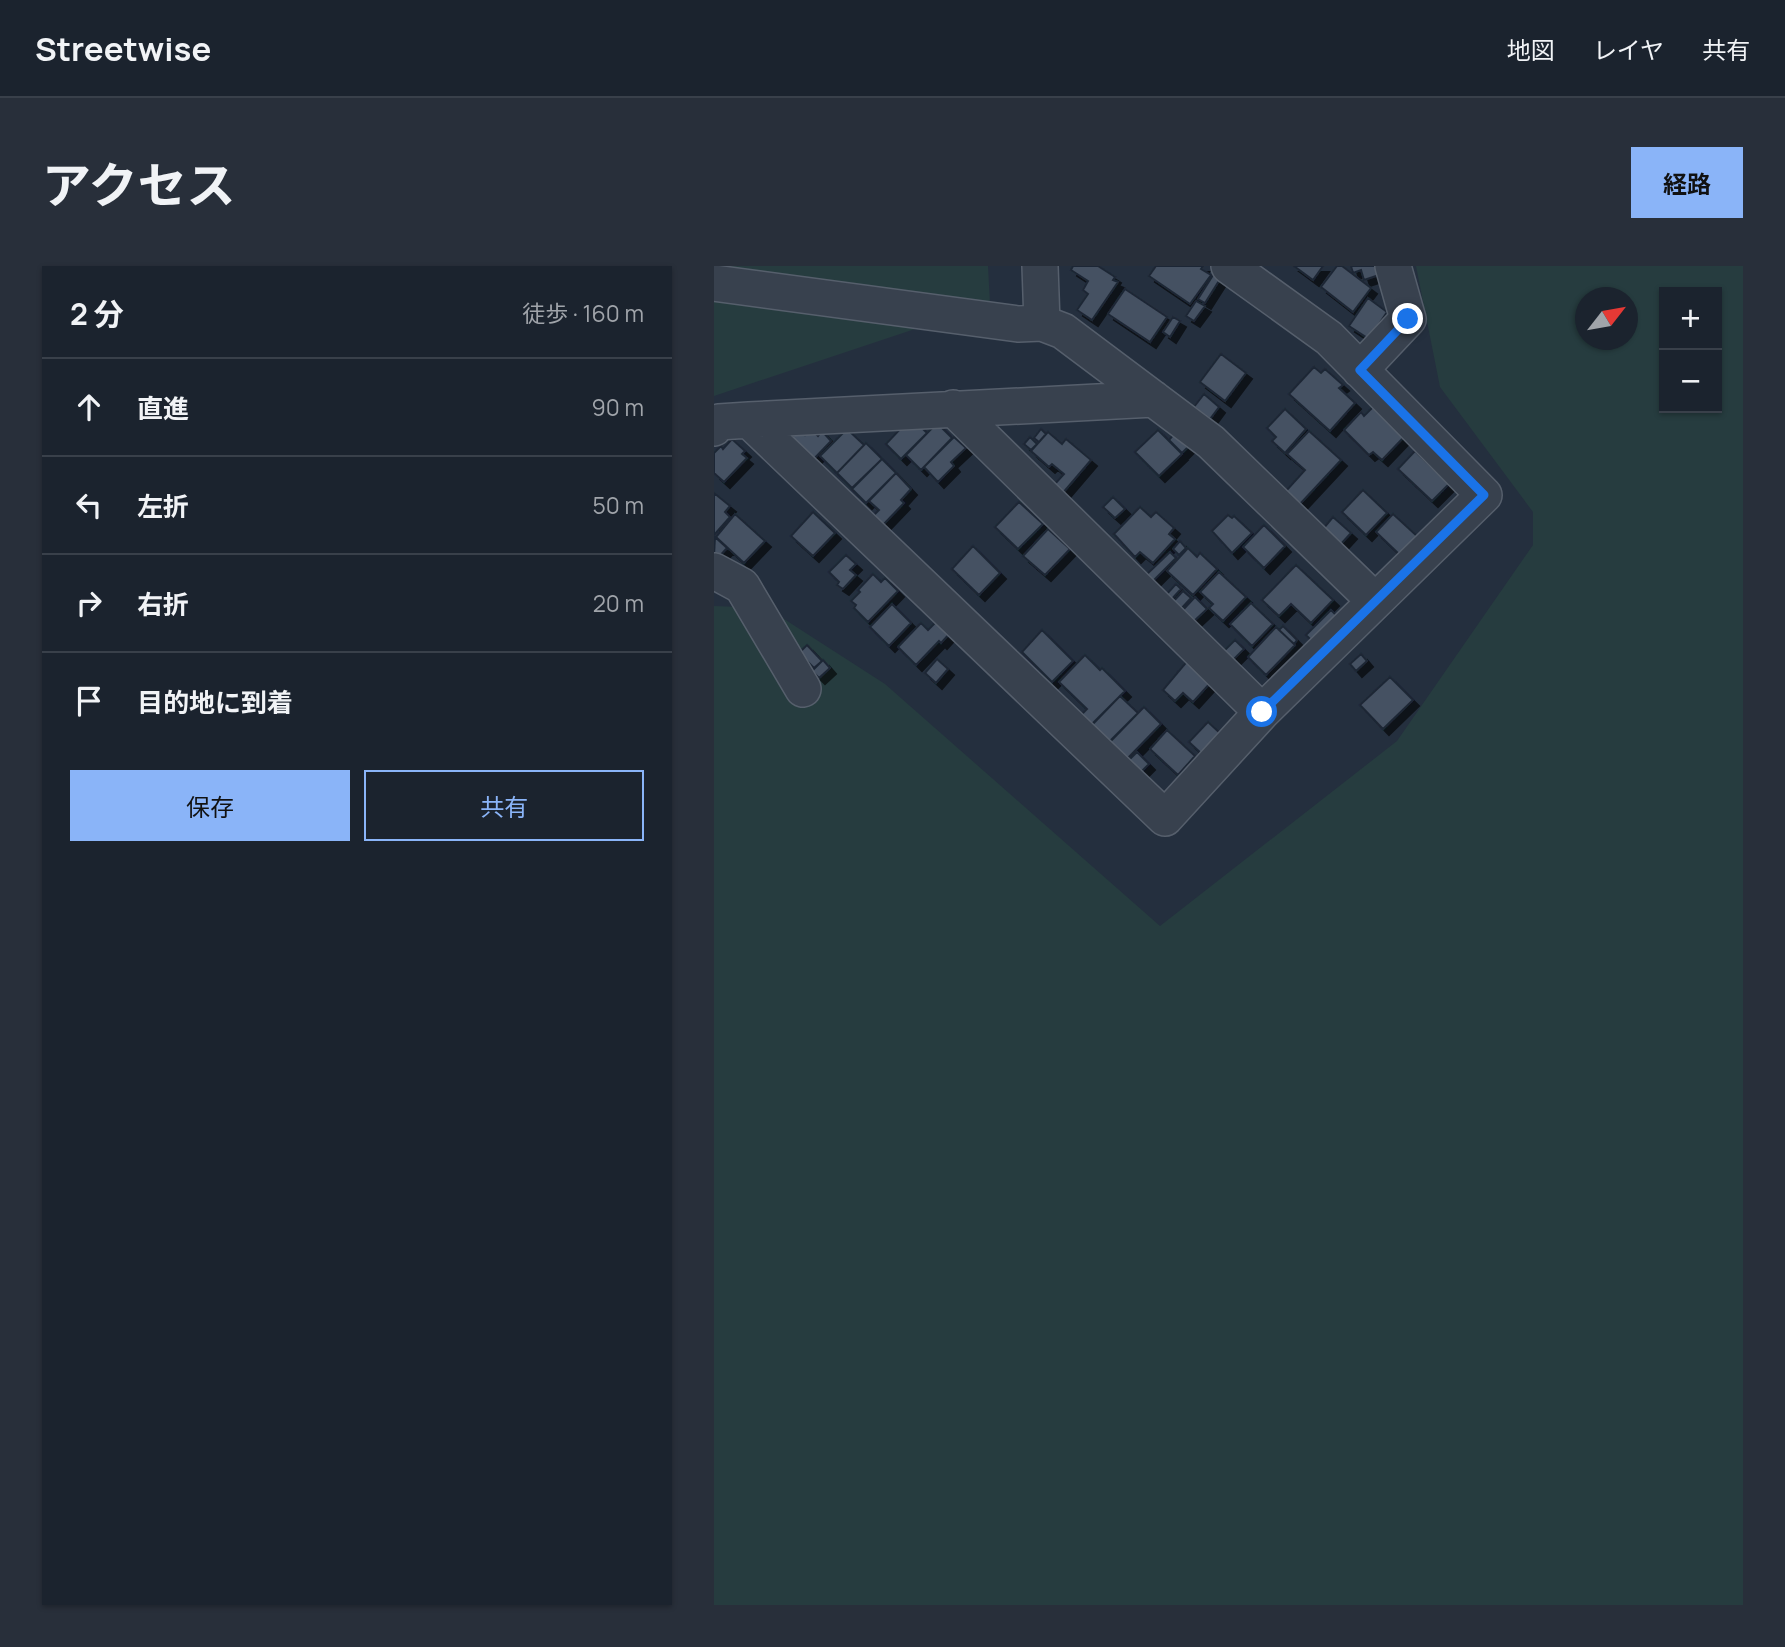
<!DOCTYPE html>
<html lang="ja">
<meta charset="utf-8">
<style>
body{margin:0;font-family:Manrope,"Noto Sans JP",sans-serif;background:#282f3a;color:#f1f3f6}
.controls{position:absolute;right:21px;top:21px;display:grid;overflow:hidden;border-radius:0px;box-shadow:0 2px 5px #0004}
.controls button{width:63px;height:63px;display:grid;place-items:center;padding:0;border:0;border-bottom:2px solid #39404a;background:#1b232e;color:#f1f3f6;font:35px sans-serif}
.compass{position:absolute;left:861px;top:21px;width:63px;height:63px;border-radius:50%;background:#1b232e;box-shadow:0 2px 5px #0004;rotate:59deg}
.stop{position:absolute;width:21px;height:21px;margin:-16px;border:5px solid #1a73e8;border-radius:50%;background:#fff}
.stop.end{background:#1a73e8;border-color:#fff;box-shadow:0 2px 7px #0008}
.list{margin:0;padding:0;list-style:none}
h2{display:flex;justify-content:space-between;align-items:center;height:91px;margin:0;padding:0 28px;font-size:30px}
h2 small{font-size:23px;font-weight:400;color:#a0a4aa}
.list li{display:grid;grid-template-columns:46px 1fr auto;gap:21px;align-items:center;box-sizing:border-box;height:98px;padding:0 28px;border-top:2px solid #39404a}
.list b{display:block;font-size:26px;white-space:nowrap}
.list em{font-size:23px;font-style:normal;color:#a0a4aa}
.actions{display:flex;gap:14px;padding:21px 28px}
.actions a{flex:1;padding:16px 0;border:2px solid #8ab4f8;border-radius:0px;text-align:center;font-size:24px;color:#8ab4f8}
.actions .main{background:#8ab4f8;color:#111}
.icon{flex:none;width:38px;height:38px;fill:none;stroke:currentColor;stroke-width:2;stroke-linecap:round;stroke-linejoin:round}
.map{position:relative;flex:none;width:1029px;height:1339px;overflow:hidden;border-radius:0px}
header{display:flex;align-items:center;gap:42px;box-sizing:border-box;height:98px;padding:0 35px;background:#1b232e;border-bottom:2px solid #39404a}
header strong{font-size:33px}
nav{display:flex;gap:38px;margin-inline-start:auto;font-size:24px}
.intro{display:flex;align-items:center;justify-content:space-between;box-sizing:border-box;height:168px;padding:0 42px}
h1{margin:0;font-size:49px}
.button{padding:18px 32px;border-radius:0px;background:#8ab4f8;color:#111;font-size:24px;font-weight:700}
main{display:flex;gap:42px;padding:0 42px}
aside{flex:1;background:#1b232e;border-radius:0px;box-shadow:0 2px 5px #0004}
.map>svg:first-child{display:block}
.green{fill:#263c3f;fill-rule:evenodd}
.building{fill:#455162;stroke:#1f2835;stroke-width:2;filter:url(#shadow)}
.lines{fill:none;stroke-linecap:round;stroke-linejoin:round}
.minor-casing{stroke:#565f6c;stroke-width:38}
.minor{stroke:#38414e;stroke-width:35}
.route{stroke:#1a73e8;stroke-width:9}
</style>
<header>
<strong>Streetwise</strong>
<nav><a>地図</a><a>レイヤ</a><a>共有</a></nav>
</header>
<div class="intro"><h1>アクセス</h1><a class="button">経路</a></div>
<main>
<aside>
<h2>2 分<small>徒歩 · 160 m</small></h2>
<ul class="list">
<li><svg class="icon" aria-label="ahead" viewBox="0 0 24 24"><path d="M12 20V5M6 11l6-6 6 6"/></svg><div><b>直進</b></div><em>90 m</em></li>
<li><svg class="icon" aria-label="left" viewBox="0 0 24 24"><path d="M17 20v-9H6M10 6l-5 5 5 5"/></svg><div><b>左折</b></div><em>50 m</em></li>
<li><svg class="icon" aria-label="right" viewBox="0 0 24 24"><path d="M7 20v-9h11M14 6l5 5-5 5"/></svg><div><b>右折</b></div><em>20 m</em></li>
<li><svg class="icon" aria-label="arrive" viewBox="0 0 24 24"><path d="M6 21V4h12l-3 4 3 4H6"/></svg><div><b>目的地に到着</b></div></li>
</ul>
<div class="actions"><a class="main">保存</a><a>共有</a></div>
</aside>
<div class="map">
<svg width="1029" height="1339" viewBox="0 0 1029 1339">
<defs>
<filter id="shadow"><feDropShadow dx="6" dy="6" stdDeviation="0" flood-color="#0009"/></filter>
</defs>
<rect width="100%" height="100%" fill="#242f3e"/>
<path class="green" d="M0,0h274l2,38 -276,92z
M702,0h327v1339h-1029v-999l53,2 118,76 275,242 237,-185 136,-196v-33l-93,-125zM950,26h53v116h-53zM872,32h42v42h-42z"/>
<path class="building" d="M359,0h25l17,11 -2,3 5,2 -26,38 -15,-10 11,-16 -5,-4 5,-9 -17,-11z
M442,0h47l-2,3 10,6 -21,29 -41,-28z
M580,0h29l-10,14z
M623,0h5l29,22 -18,24 -32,-25z
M637,0h29l2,8 -18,6 -3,-10 -8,3z
M501,6l7,4 -17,27 -7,-4z
M411,23l42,28 -17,25 -42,-28z
M654,32l19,14 -18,27 -20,-13z
M482,35l9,5 -11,15 -8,-5z
M459,51l7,4 -10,16 -7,-5z
M507,88l25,19 -21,28 -25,-19z
M600,101l7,6 4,-4 18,16 -4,3 16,15 -25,28 -41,-37z
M490,128l15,13 -9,12 -16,-12z
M659,141l31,30 -22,23 -9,-8 -4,3 -25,-25 17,-18 3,4z
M571,143l21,20 -21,24 -13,-12 4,-4 -9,-9z
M201,155l12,12 -26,26 -15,-15 17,-18z
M223,157l15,15 -31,32 -15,-15z
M85,163l6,6 6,-6 7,7 4,-5 9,10 -22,23 -22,-21z
M133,163l17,16 -27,28 -17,-17z
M327,163l5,5 -7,8 -5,-4z
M444,164l24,24 -23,22 -24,-24z
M595,165l32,29 -41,44 -14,-13 19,-21 -18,-16z
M334,166l14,12 4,-5 25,21 -29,34 -9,-8 11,-12 -12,-10 -3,3 -18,-16z
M460,168l14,13 -6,6 -13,-13z
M240,171l12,11 -15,14 3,4 -16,16 -14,-15z
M316,171l7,7 -6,6 -7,-6z
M18,173l13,12 -3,3 5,4 -23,24 -10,-9v-20l7,-7 2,3z
M152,177l16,16 -30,29 -15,-15z
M701,185l34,33 -17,17 -34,-32z
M168,193l14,14 -30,30 -14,-14z
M182,207l15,16 -10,11 3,3 -23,24 -9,-10 7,-7 -10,-9z
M649,224l24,23 -21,22 -24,-23z
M0,227l16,13 -5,6 5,5 -16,18z
M399,231l12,12 -10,9 -12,-11z
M305,236l24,22 -25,25 -23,-22z
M426,241l11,10 5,-5 18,16 -5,6 6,5 -22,24 -13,-11 -5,5 -21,-23z
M99,246l22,21 -22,23 -22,-20z
M21,248l30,27 -21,22 -28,-26z
M679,248l25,23 -18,18 -24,-23z
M514,249l4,3 2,-2 18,17 -20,20 -20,-22z
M619,251l18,16 -11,12 -17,-16z
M550,259l21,21 -21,22 -21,-21z
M334,263l22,20 -25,26 -22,-19z
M1,271l12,11 -10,11 -3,-3z
M466,275l6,7 -7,7 -6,-6z
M259,280l27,27 -21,22 -27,-26z
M474,282l9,9 3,-4 17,16 -24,26 -26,-24z
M456,286l6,6 -26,26 -6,-7z
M132,289l10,9 -6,6 6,5 -13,14 -6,-4 2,-3 -10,-10z
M582,299l37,35 -22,23 -20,-19 -12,12 -17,-16z
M505,306l27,25 -23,24 -14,-13 4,-4 -13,-12z
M159,308l8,8 4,-4 13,13 -30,31 -14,-14 2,-3 -5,-4 9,-9 -2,-2z
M462,318l5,5 -11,12 -5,-5z
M469,325l8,7 -12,13 -8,-7z
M481,331l12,12 -14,13 -11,-11z
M537,337l22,21 -21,22 -22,-22z
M178,338l19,19 -22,23 -19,-19z
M617,344l6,6 -25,25 -6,-6z
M225,353l13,12 -11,12 -2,-2 -23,24 -18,-18 23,-24 7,7z
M569,360l14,14 -3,4 -15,-14z
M562,361l19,18 -29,30 -18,-18z
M328,364l31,31 -21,21 -30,-30z
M521,374l9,9 -12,12 -10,-8z
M93,379l15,16 -8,7 -15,-15z
M647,388l6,7 -11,10 -6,-7z
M371,389l15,15 2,-2 23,23 -36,36 -10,-10 8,-8 -28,-27z
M223,393l11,10 -12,14 -11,-10z
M475,393l24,21 -20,22 -10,-9 -8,8 -12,-11z
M109,394l7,8 -11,10 -7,-7z
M676,411l23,23 -30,29 -23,-24z
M406,430l18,17 -31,31 -17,-17z
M430,441l17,17 -37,38 -17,-17z
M494,456l14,13 -19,20 -14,-13z
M453,464l28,26 -17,19 -28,-26z
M423,486l12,12 -13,13 -12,-12z"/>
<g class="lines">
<defs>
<path id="minor" d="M326,0l2,57
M0,17l304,41 24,-1 21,8 148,111 164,159
M646,104l48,-51 -15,-53
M239,142l309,304
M35,154l416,398 97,-106 222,-217 -155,-157 -100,-72
M0,162l5,-6 30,-2 405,-21
M0,305l28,15 61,103"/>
</defs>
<use href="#minor" class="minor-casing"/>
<use href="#minor" class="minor"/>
</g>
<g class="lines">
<path class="route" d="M548,446l222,-217 -124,-125 48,-51"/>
</g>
</svg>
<div class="controls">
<button>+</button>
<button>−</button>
</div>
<svg class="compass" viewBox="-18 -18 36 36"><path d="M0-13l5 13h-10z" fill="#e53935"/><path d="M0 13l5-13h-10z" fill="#a0a4aa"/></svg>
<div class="stop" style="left:548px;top:446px"></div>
<div class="stop end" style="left:694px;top:53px"></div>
</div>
</main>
